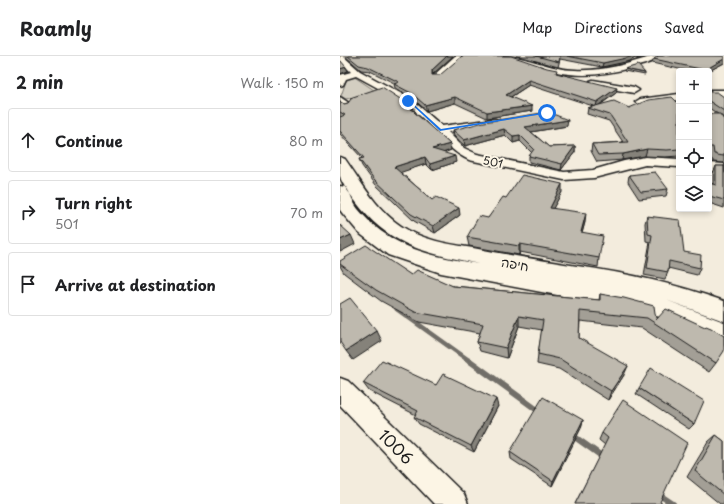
<!DOCTYPE html>
<meta charset="utf-8">
<style>
body{margin:0;font-family:"Playpen Sans","Playpen Sans Hebrew",sans-serif;background:#f6f6f6;color:#202124}
.controls{position:absolute;right:12px;top:12px;display:grid;overflow:hidden;border-radius:4px;box-shadow:0 2px 6px #0003}
.controls button{width:36px;height:36px;display:grid;place-items:center;padding:0;border:0;border-bottom:1px solid #e0e0e0;background:#fff;color:#202124;font:20px sans-serif}
.stop{position:absolute;width:12px;height:12px;margin:-9px;border:3px solid #1a73e8;border-radius:50%;background:#fff}
.stop.end{background:#1a73e8;border-color:#fff;box-shadow:0 1px 4px #0008}
.list{margin:0;padding:0;list-style:none}
h2{display:flex;justify-content:space-between;align-items:center;height:52px;margin:0;padding:0 16px;font-size:17px}
h2 small{font-size:13px;font-weight:400;color:#757577}
.list li{display:grid;grid-template-columns:26px 1fr auto;gap:12px;align-items:center;box-sizing:border-box;height:64px;margin:0 8px 8px;padding:0 8px;border:1px solid #e0e0e0;border-radius:4px}
.list b{display:block;font-size:15px;white-space:nowrap}
.list p{margin:0;font-size:13px;white-space:nowrap;color:#757577}
.list em{font-size:13px;font-style:normal;color:#757577}
.icon{flex:none;width:22px;height:22px;fill:none;stroke:currentColor;stroke-width:2;stroke-linecap:round;stroke-linejoin:round}
.map{position:relative;flex:none;width:384px;height:448px;overflow:hidden}
header{display:flex;align-items:center;gap:24px;box-sizing:border-box;height:56px;padding:0 20px;background:#fff;border-bottom:1px solid #e0e0e0}
header strong{font-size:19px}
nav{display:flex;gap:22px;margin-inline-start:auto;font-size:14px}
main{display:flex}
aside{flex:1;background:#fff}
.map>svg:first-child{display:block}
.green{fill:#d3cec1;stroke:#78756e}
.lines{fill:none;stroke-linecap:round;stroke-linejoin:round}
.stream-far1{stroke:#716e68;stroke-width:5}
.stream{stroke:#716e68;stroke-width:6}
.minor-casing{stroke:#1c1c1c;stroke-width:3}
.highway-casing{stroke:#1c1c1c;stroke-width:3}
.minor{fill:#fcf5e5;fill-rule:evenodd}
.highway{fill:#fcf5e5;fill-rule:evenodd}
.wall{fill:#a39f96;stroke:#1c1c1c}
.shaded-wall{fill:#85827a;stroke:#1c1c1c}
.building{fill:#beb9ae;stroke:#1c1c1c}
.route{fill:#1a73e8}
.labels{text-anchor:middle;stroke-width:4;stroke-linejoin:round;paint-order:stroke}
.far-street-label{font-size:11px;fill:#1c1c1c;stroke:#fcf5e5}
.street-label{font-size:13px;fill:#1c1c1c;stroke:#fcf5e5}
.near-street-label{font-size:16px;fill:#1c1c1c;stroke:#fcf5e5}
</style>
<header>
<strong>Roamly</strong>
<nav><a>Map</a><a>Directions</a><a>Saved</a></nav>
</header>
<main>
<aside>
<h2>2 min<small>Walk · 150 m</small></h2>
<ul class="list">
<li><svg class="icon" aria-label="ahead" viewBox="0 0 24 24"><path d="M12 20V5M6 11l6-6 6 6"/></svg><div><b>Continue</b></div><em>80 m</em></li>
<li><svg class="icon" aria-label="right" viewBox="0 0 24 24"><path d="M7 20v-9h11M14 6l5 5-5 5"/></svg><div><b>Turn right</b><p>501</p></div><em>70 m</em></li>
<li><svg class="icon" aria-label="arrive" viewBox="0 0 24 24"><path d="M6 21V4h12l-3 4 3 4H6"/></svg><div><b>Arrive at destination</b></div></li>
</ul>
</aside>
<div class="map">
<svg width="384" height="448" viewBox="0 0 384 448">
<rect width="100%" height="100%" fill="#f3ecdd"/>
<filter id="ink" filterUnits="userSpaceOnUse"><feTurbulence type="fractalNoise" baseFrequency=".025" numOctaves="2"/><feDisplacementMap in="SourceGraphic" scale="8" xChannelSelector="R" yChannelSelector="G"/><feConvolveMatrix kernelMatrix="1 2 1 2 8 2 1 2 1" color-interpolation-filters="sRGB"/></filter>
<g filter="url(#ink)">
<path class="green" d="M13,20l24,16 -31,7 -5,-3 6,-18z"/>
<g class="lines">
<path class="stream-far1" d="M57,253l74,53"/>
<path class="stream" d="M130,305l70,51
M232,379l31,22
M318,438l15,10"/>
<defs>
<path id="minor" d="M0,0h3l17,15 51,28 31,27 53,-7 4,1 1,2 -5,3 -47,7 16,16 13,6 87,18 29,-2 31,-9 21,-4 34,2v8l-34,-2 -51,13 -30,2 -95,-20c-23,-11 -32,-29 -50,-45 -19,-16 -41,-27 -63,-39l-10,3 -3,6 -3,1v-11l11,-3 -11,-11z
M115,0h10l-8,6 -17,17h-6l-1,-2 1,-2z
M163,0c25,0 47,14 72,14 17,1 35,-2 51,-6 12,-3 23,-8 36,-8 -7,6 -20,9 -28,11 -45,12 -67,10 -111,-4 -6,-2 -15,-3 -20,-7z
M253,24l41,7 5,3 -5,3 -44,-8 -1,-2 1,-2z
M369,34h15v6h-15z
M339,38v6l-39,5 -5,-3 5,-3z
M0,41l12,8 -2,2 -3,1 -7,-3z
M369,107l15,1v8l-15,-1z
M0,322l8,3 116,113 4,10h-34l-94,-99z"/>
<path id="highway" d="M0,101l5,2c17,24 30,49 56,67 21,14 47,18 72,22 34,7 69,12 104,18 50,7 99,18 147,35v20l-58,-21 58,22v23l-64,-28 -39,-10 -180,-34 -53,-18 -29,-22 -16,-19 -3,-4v-24l6,1c5,7 7,16 12,22 33,40 73,47 121,55 -51,-11 -90,-17 -123,-62 -5,-7 -14,-17 -16,-26 0,-6 0,-13 0,-19z"/>
</defs>
<use href="#minor" class="minor-casing"/>
<use href="#highway" class="highway-casing"/>
<use href="#minor" class="minor"/>
<use href="#highway" class="highway"/>
</g>
<path class="wall" d="M5,0h108l-20,19 124,-2 59,20 -16,12 29,3 50,-4v52l-14,1 -20,-1 -23,4 -25,2 -6,-11 1,-7 31,-2 -14,-21 -22,-7 1,-6 5,-2 -64,-21 -18,12 21,14 -45,7 -32,-15 -28,8 -15,-13 -17,-10 -1,-4v-1l-24,-12 -9,-1z
M176,0h138l-17,3 -2,-1 -5,3 -28,6 -42,-8 -2,8 -36,-10z
M384,0v7l-15,8h-21l-36,-8 2,-4z
M285,13l20,4v2l-21,-4z
M369,34l1,2 14,5v21l-3,-2 3,4v43l-11,-1v-2h-2l-1,-7h-1v-39h9l-9,-6z
M10,42l64,10v2l2,2 1,3 33,29 1,6 -7,3 12,9 -24,8 -6,-6 -26,8 32,28 28,15 -25,18 -21,-12 -38,-36 -14,-19 -3,-7 3,-1 -22,-24v-32l4,2 4,-1 3,-3z
M227,70l-36,6 18,15 26,-1v6l-14,18 -32,-8v-6l3,-3 -12,-12 -7,2 -8,-8 -40,11 -11,-10 -1,-6z
M376,110h8v42l-15,-5v-20l4,1v-11z
M289,119l39,14 -2,7 -27,3 -11,-17z
M222,136l-9,16 32,14 -3,11 17,25 -1,9 -78,-15 -1,3 -50,-9 -2,-9 21,-19 18,-20z
M307,160l53,52 -3,7 -29,-7v4l-3,7 -21,-4 6,-33 -4,-1 -1,-18z
M0,205l71,14 42,11 146,14 1,-6 56,26 60,43 -7,9 -67,-44 -62,-7 -1,17 45,37 -16,25 -49,-31 -22,-5 1,-10 4,-24 -23,-4 -12,32 -27,-7 -3,-9 3,-9 -61,-11 -38,-21 -37,-28 -4,-7z
M23,327l73,2 62,21 -24,46 -55,-28 -5,-7 2,-2 -47,-24z
M299,332l55,36 -5,5 -53,-35z
M243,364l-2,8 -29,58 -41,-27 -1,-7z
M262,377l85,10 -112,61 30,-59 -6,-5z
M376,379l8,6v63h-4l-33,-27 21,-35z"/>
<path class="shaded-wall" d="M107,0h6l-20,18v6l-1,-10z
M292,0h3v2l-5,3 -28,6 1,-4z
M298,0h16l-17,3z
M384,3v4l-15,8h-5l1,-1z
M6,11l2,4 -8,3v-5z
M189,24v5l-23,15v-5z
M277,32l-1,5 -20,14 1,-5z
M115,41v6l-28,8 -2,-6z
M192,50v5l-45,7v-6z
M228,64l-1,6 -42,7v-6z
M164,73l1,6 -40,11 -1,-6z
M180,79v6l-7,2v-7z
M110,88l1,6 -17,6 -2,-7z
M235,90v6l-14,18 1,-6z
M307,93l-2,7 -23,4 1,-6z
M115,100l1,6 -24,8 -2,-6z
M85,101l1,7 -30,10 -2,-7z
M222,128v8l-13,24 1,-8z
M119,152l1,7 -25,18 -2,-7z
M246,157l-1,9 -5,19 1,-9z
M11,179l4,9 -15,8v-12z
M180,188v8l-1,3v-9z
M179,260v10l-12,32 -1,-10z
M37,275l5,10 -29,19 -7,-9z
M288,310l-4,9 -16,25 3,-9z
M156,343l2,7 -24,46 -3,-6z
M243,364l-2,8 -29,58 1,-5z"/>
<path class="building" d="M8,0h99l-15,14v5h8l22,-19h49l36,12 10,2 -1,3 61,15 -20,14 -68,-22 -23,15 26,11 -45,6 -32,-15 -30,8 -14,-12 -17,-9 5,-2 -31,-15 -9,-2z
M196,0h24l-1,6z
M227,0h65l-1,1 -28,6z
M318,0h66v3l-19,11 -51,-11z
M0,4l6,7 -6,2z
M298,9l7,8 -20,-4z
M42,31l32,21 -3,1 5,3h-2l36,32 -18,5 23,7 -25,8 -5,-7 -31,10 38,33 4,-3 23,11 -26,18 -22,-12 -37,-35 -15,-20 5,-1 -24,-27v-14l5,-2 -5,-3v-10l4,2 4,-1 3,-4 -1,-1z
M369,34l1,2h7l7,5v14l-15,-10z
M332,41l7,7v45l-12,1 -20,-1 -24,5 -25,1 -6,-11 36,-2 -18,-27 -22,-7 26,-7 15,7 19,-8z
M208,56l20,8 -43,7 24,20 26,-1 -13,18 -33,-8 5,-7 -14,-14 -7,1 -9,-7 -40,11 -11,-10 31,-8z
M369,58h11l4,6v36l-8,-1v-1h-2l-1,-7h-4z
M376,110h8v34l-15,-4v-13l7,2z
M315,116l13,17 -27,3 -12,-17z
M182,119l40,9 -12,24 36,5 -5,19 22,4 -4,22 -79,-14 -1,2 -52,-9 12,-21 9,2 15,-21 3,1z
M307,160l33,4 4,32 17,3 -1,13 -31,-7 -1,11 -21,-4 5,-33 -4,-1z
M0,169l11,10 -11,5z
M26,189l45,30 6,-5 36,16 147,14v-6l24,4 30,8 2,14 10,-11 39,18 1,-1 5,2 13,8v15l-8,12 -69,-45 -67,-7 -1,27 49,28 -17,25 -51,-32 -22,-5 5,-34 -24,-4 -13,32 -29,-6 6,-18 -68,-12 -39,-22 -36,-26v-3z
M10,242l27,33 -31,20 -6,-9v-38z
M42,304l54,25 7,-11 53,25 -25,47 -57,-29 4,-6 -55,-28z
M311,312l53,33 -10,23 -55,-36z
M203,341l40,23 -30,61 -43,-29z
M283,344l64,43 -27,59 3,2h-88l33,-66 -6,-5z
M376,379l8,6v54l-29,-24z"/>
</g>
<path class="route" d="M67,44h2l32,29 106,-17 2,1 -109,18z"/>
<g class="labels">
<g class="far-street-label">
<text transform="translate(153 106) rotate(13)" y="4">501</text>
</g>
<g class="street-label">
<text transform="translate(175 208) rotate(10)" y="5">חיפה</text>
</g>
<g class="near-street-label">
<text transform="translate(56 391) rotate(45)" y="6">1006</text>
</g>
</g>
</svg>
<div class="controls">
<button>+</button>
<button>−</button>
<button><svg class="icon" aria-label="locate" viewBox="0 0 24 24"><circle cx="12" cy="12" r="6"/><path d="M12 2v4M12 18v4M2 12h4M18 12h4"/></svg></button>
<button><svg class="icon" aria-label="layers" viewBox="0 0 24 24"><path d="M12 4l9 5-9 5-9-5zM3 14l9 5 9-5"/></svg></button>
</div>
<div class="stop" style="left:207px;top:57px"></div>
<div class="stop end" style="left:68px;top:45px"></div>
</div>
</main>
